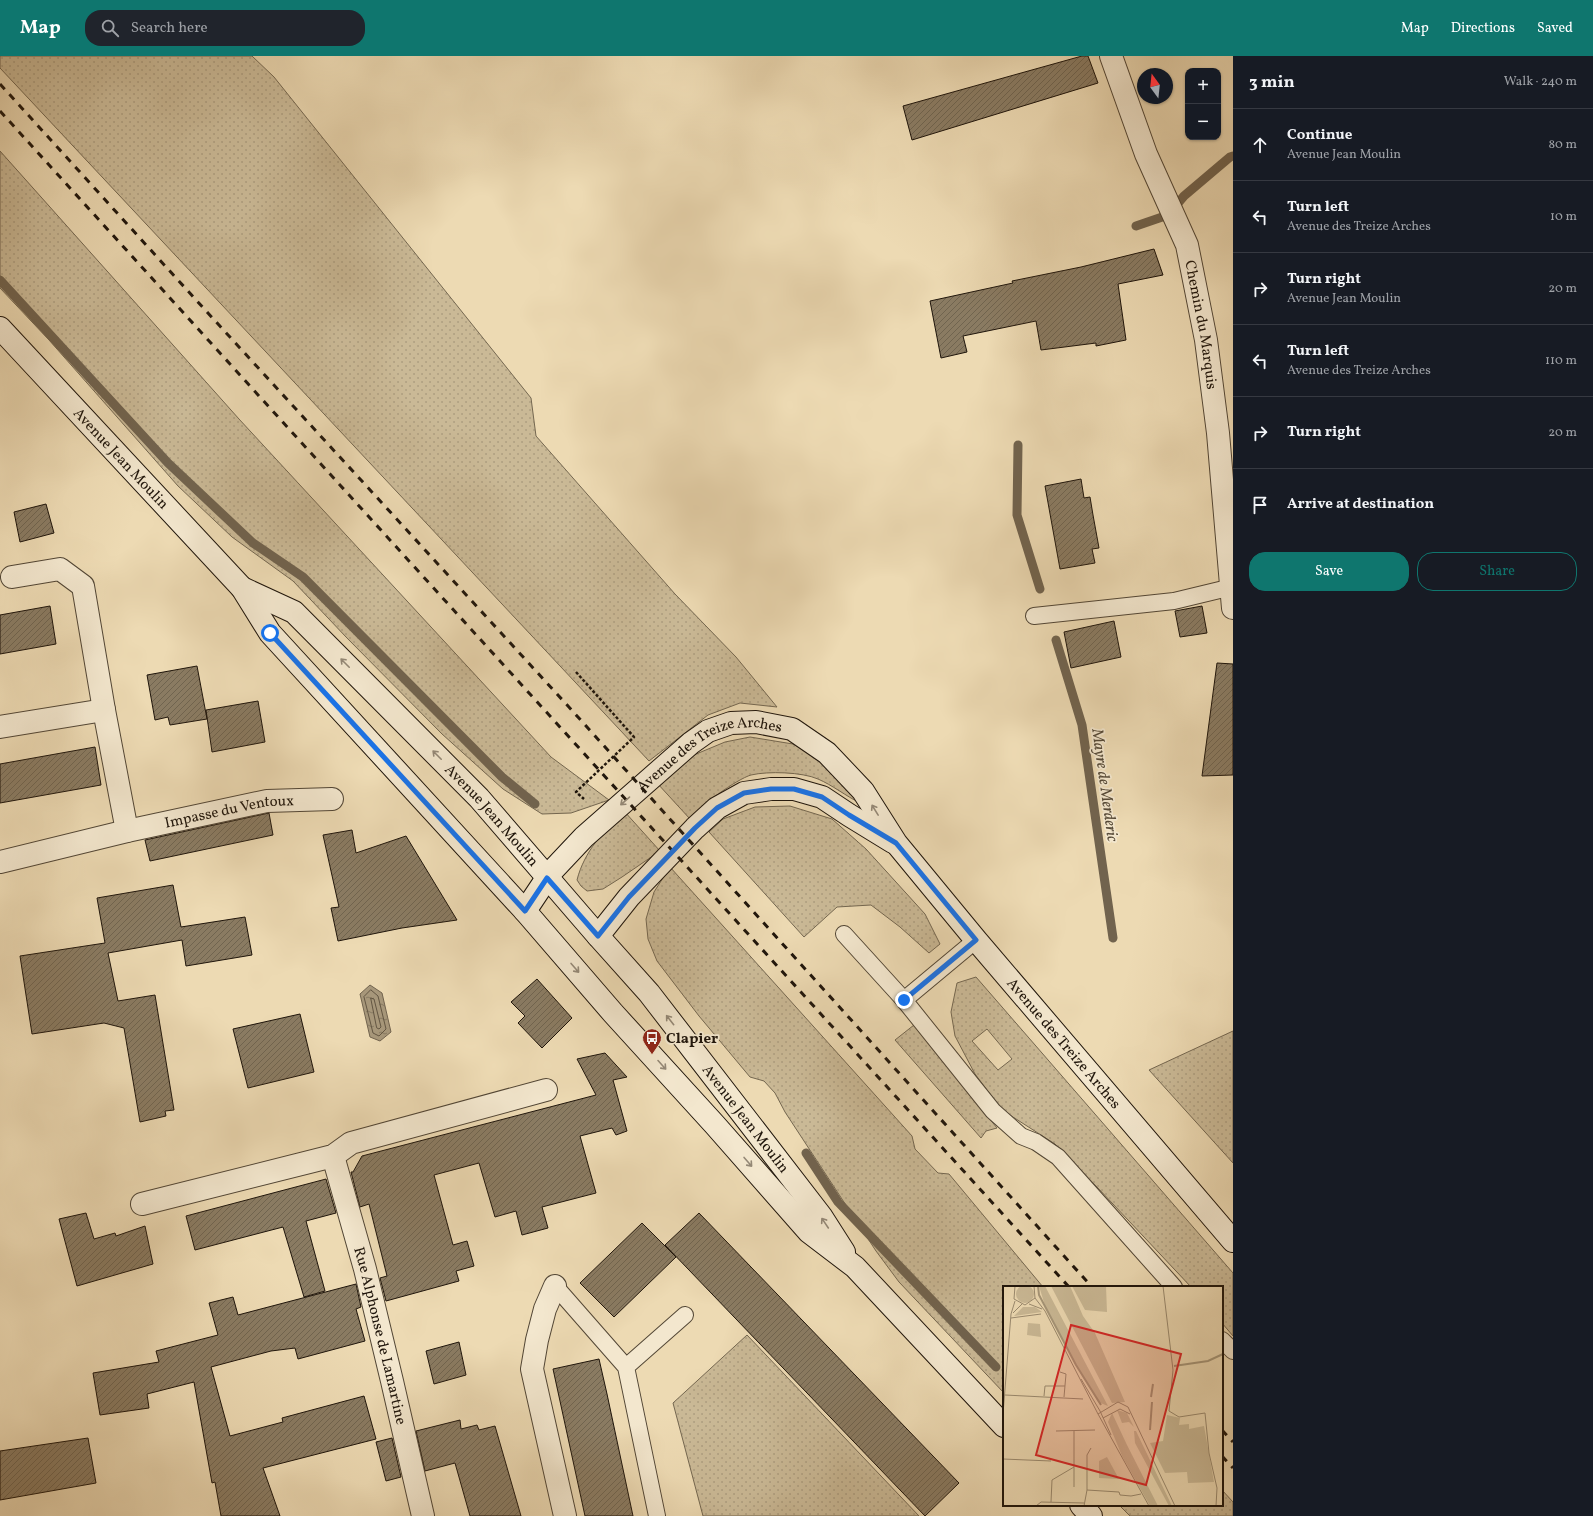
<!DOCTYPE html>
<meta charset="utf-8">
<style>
body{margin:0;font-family:Vollkorn,serif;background:#20242c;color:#f1f3f6}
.controls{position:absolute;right:12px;top:12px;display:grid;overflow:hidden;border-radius:8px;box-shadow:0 1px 3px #0004}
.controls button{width:36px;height:36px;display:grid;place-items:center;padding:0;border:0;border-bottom:1px solid #363941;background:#171b24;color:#f1f3f6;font:20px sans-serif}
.compass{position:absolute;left:1137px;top:12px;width:36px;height:36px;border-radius:50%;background:#171b24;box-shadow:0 1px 3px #0004;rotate:345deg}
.stop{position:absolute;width:12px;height:12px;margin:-9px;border:3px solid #1a73e8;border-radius:50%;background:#fff}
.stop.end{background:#1a73e8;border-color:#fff;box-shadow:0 1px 4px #0008}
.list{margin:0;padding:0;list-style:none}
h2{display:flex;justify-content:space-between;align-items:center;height:52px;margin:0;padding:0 16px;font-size:17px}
h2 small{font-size:13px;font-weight:400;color:#9ea1a6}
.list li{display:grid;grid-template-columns:26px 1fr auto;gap:12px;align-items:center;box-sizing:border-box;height:72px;padding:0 16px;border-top:1px solid #363941}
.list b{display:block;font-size:15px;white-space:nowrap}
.list p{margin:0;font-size:13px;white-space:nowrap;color:#9ea1a6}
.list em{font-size:13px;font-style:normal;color:#9ea1a6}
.actions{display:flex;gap:8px;padding:12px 16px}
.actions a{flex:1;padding:9px 0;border:1px solid #0f766e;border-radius:16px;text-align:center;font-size:14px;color:#0f766e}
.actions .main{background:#0f766e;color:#fff}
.icon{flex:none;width:22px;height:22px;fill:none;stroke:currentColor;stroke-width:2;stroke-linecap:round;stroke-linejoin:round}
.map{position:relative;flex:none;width:1233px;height:1460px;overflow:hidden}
header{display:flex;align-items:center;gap:24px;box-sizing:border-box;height:56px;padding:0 20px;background:#0f766e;color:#fff}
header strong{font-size:19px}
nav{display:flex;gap:22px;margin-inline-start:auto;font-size:14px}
.search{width:280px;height:36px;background:#20242c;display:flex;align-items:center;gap:10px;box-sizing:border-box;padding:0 14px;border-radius:16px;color:#9ea1a6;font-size:15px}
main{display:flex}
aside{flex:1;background:#171b24}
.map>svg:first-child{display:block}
.grass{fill:url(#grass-dots);stroke:#746750;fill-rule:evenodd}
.water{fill:url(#water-ripples);stroke:#71634e}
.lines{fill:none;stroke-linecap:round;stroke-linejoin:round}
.shore{stroke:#635642;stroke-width:1}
.stream{stroke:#71634e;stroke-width:9}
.building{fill:url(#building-hatch);stroke:#1f150b}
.lane-casing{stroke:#524635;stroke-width:18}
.street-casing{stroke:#524635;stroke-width:24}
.secondary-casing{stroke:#1f150b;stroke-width:24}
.path{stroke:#1f150b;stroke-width:2.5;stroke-dasharray:3 2;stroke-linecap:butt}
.lane{stroke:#f3e7ce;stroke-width:16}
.street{stroke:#f3e7ce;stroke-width:22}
.secondary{stroke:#f3e7ce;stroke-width:22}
.rail{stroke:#1f150b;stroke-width:3;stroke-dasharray:7 7;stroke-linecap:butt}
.oneway{stroke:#948876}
.route{stroke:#1a73e8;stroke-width:5}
.labels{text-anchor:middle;stroke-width:3.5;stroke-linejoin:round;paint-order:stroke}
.street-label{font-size:15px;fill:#1f150b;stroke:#f3e7ce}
.poi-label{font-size:15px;font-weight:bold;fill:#1f150b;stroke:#f3e7ce;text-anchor:start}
.water-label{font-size:16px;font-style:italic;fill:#554937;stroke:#f3e7ce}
.inset-river{fill:none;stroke:#a7977a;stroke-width:2}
.inset-road{fill:none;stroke:#9b8b70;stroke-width:1}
.view{fill:#d62828;fill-opacity:0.15;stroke:#d62828;stroke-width:2}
.inset-edge{fill:none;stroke:#1f150b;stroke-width:2}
</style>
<header>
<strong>Map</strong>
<div class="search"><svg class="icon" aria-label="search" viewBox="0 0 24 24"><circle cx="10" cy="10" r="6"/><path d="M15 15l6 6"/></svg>Search here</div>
<nav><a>Map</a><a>Directions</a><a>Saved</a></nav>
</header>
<main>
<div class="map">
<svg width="1233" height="1460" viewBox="0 0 1233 1460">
<defs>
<pattern id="grass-dots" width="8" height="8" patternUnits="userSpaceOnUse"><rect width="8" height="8" fill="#cab996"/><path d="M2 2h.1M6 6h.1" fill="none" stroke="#ad9e80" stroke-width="1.8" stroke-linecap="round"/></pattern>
<pattern id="water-ripples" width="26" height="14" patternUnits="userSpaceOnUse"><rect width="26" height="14" fill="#a7977a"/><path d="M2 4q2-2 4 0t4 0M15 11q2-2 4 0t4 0" fill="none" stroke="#877a62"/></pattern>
<pattern id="building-hatch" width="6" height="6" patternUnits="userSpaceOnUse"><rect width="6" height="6" fill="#8a7b62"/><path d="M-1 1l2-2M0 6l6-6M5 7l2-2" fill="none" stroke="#70644f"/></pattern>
</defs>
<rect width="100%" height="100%" fill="#eddab3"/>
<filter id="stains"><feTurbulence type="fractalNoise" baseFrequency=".005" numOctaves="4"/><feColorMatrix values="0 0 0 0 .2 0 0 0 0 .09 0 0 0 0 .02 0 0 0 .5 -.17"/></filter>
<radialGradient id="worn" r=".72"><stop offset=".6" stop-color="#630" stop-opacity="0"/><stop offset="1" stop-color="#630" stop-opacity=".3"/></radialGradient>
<path class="grass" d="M0,0h252l22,21 257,321 5,38 139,158 61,63 41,50 -37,-4 -32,12 -59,46 -649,-693z
M0,95l239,268 312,338 58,43 -38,13 -29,1 -39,-25 -61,-55 -96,-97 -53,-56 -61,-44 -54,-51 -129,-146 -49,-52z
M750,681l43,7 19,10 48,49c-14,-7 -28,-18 -42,-24 -16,-7 -50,-8 -67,-4 -14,4 -53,32 -61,44l-33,-36 32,-26 36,-15z
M790,750l42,13 34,30 59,65 15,30 -11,9 -29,-26 -29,-22 -34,2 -33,30 -95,-105 14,-13 32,-12z
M624,755l36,40 -38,26 -19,12 -16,2 -6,-5 -4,-6c7,-28 27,-50 47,-69z
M670,811l242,269 3,13 23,24 11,1 94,113h-39v106l-105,-111 -23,-31 -91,-139 -10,-19 -11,-12 -14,-4 -51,-61 -42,-55 -9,-22 -2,-20 8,-27z
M976,921l257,296v63l-11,-13v-36h-31l-94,-100 -42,-43 -53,-34 -27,-36 -20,-38 -4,-24 6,-29zM987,973l25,30 -14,11 -26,-29z
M914,969l83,103 -11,3 -5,7 -86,-98z
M1233,975v132l-84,-93z
M747,1279l172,181h-216l-30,-113z
M1222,1434l11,12v14h-103l-11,-11h103z"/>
<path class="water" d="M370,929l12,8 9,39 -11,9 -10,-4 -10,-43z"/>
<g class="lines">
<path class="shore" d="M371,934l7,6 8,33 -7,7 -6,-3 -9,-36z
M371,942l3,1 7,28 -2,2 -2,-1z"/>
<path class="stream" d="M1136,170l32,-11 16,-19 46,-39 3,-1
M0,224l168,183 85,80 50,34 199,200 33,27
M1018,389l-1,70 23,74
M1056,584l26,85 31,213
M806,1097l32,49 158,165"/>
</g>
<path class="building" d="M1082,0h6l10,27 -186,57 -9,-34z
M1154,193l9,26 -45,9 8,56 -30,6v-3l-55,7 -5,-29 -73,15 4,16 -26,6 -11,-57 83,-18 -1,-2 69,-14z
M1081,423l3,19 6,-1 3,18 6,33 -7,1 3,14 -35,6 -15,-83z
M46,448l8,29 -34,9 -6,-30z
M50,550l6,38 -56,10v-39z
M1202,550l5,27 -27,4 -5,-26z
M1114,565l7,36 -50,11 -7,-36z
M1217,607l16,1v111l-31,1z
M197,610l10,53 -37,6 -2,-8 -13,3 -8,-45z
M258,645l7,41 -53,10 -6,-42z
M95,691l6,38 -101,18v-39z
M269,757l4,22 -123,26 -5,-21z
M352,774l4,23 50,-17 51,84 -55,8 -64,13 -7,-33 8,-1 -16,-72z
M173,829l8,42 64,-10 7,38 -66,11 -4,-26 -74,13 10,48 37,-6 19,115 -9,1 1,5 -26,6 -16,-94 -20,-5 -72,11 -12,-78 85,-13 -8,-45z
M537,923l35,39 -30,30 -24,-25 7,-7 -14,-14z
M300,958l14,58 -66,16 -15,-59z
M605,997l22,24 -14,3 14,51 -11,4 -4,-7 -32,8 16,57 -54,14 6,21 -26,7 -6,-24 -21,6 -16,-54 -45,12 19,70 14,-4 7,25 -18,5 3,10 -73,20 -6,-23 7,-2 -18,-72 -9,3 -9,-35h2l9,-16 234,-61 -19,-36z
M326,1123l10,34 -30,8 19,70 -21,6 -21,-70 -88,23 -9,-34z
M86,1157l8,26 21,-6 1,3 29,-10 8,38 -76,22 -18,-67z
M699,1157l260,270 -34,33 -260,-271z
M642,1167l34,34 -62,60 -34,-34z
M356,1228l5,23 -5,2 9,32 -67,18 -3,-11 -24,3 -60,16 19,69 53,-14 -1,-4 82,-22 12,43 -113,29 17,48h-59l-6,-34 -3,1 -18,-101 -47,12 2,14 -49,7 -7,-42 66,-11 -3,-11 62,-16 -9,-32 24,-6 5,18z
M459,1286l7,33 -32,9 -8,-33z
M599,1303l8,35 26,122h-48l-32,-147z
M460,1364l1,9 16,-4 2,5 16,-4 26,90h-51l-15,-53 -30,8 -9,-40z
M88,1382l8,45 -96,17v-49z
M392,1382l9,39 -15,4 -10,-39z"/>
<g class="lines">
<defs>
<path id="lane" d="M1034,560l140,-15 58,-14
M844,878l60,66 72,-60
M904,944l89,111 28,25 15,6 22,15 116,130
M555,1230l71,81 31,149
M1222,1284l11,11
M626,1311l59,-52"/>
<g id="street">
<path id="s1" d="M1111,0l35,98 41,91 19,95 12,93 15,175"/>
<path d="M12,521l48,-8 23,17 21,124 23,121"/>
<path d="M0,671l104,-17"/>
<path id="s2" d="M0,806l127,-31 140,-30 65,-2"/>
<path id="s3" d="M333,1100l32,113 27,112 31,135"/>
<path d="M142,1148l191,-48 18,-13 195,-53"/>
<path d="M555,1230l-10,23 -8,31 -5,29 33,147"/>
</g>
<g id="secondary">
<path id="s4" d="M0,272l242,260 28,45 255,278 88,102 102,112 94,107 46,35 149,159"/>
<path id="s5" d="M242,532l52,24 185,186 119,138 51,57 172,223 23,36"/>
<path id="s6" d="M525,855l26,-39 33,-35 107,-94 17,-12 23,-8 25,-1 36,7 35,24 36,38 33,52 80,97 257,301"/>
<path d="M598,880l31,-39 66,-69 22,-20 27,-15 27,-4h23l28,8 27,18 44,27"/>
<path d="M1081,1449l10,11"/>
</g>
</defs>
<use href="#lane" class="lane-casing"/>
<use href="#street" class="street-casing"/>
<use href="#secondary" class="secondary-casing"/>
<path class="path" d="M576,616l58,65 -58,55 8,7"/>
<use href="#lane" class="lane"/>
<use href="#street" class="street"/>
<use href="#secondary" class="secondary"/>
<path class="rail" d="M0,28l207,228 361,394 524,581
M0,55l1069,1176
M1222,1374l11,12
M1222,1400l11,12"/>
</g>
<defs><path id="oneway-shaft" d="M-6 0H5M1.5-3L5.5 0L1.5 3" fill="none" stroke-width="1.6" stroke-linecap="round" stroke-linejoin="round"/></defs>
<g class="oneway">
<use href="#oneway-shaft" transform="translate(345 607) rotate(-135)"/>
<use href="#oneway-shaft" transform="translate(437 699) rotate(-135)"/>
<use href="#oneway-shaft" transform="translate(625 745) rotate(139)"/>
<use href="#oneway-shaft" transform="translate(875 754) rotate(-122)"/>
<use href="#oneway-shaft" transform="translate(575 912) rotate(49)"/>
<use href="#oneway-shaft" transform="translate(670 964) rotate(-128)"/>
<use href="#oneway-shaft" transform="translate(662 1009) rotate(48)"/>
<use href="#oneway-shaft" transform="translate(748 1106) rotate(49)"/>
<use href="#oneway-shaft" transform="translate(825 1167) rotate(-124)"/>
</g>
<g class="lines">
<path class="route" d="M270,577l255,278 22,-33 51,58 31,-39 66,-69 22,-20 27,-15 27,-4h23l28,8 27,18 47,28 80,97 -72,60"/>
</g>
<defs>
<symbol id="bus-pin" viewBox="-11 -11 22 30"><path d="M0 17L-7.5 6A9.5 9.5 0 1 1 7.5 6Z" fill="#8f2418" stroke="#f3e7ce"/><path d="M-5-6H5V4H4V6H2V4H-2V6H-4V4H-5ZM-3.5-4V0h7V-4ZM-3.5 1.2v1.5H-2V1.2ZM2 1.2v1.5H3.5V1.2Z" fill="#fff"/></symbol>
</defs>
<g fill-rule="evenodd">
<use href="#bus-pin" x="641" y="971" width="22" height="30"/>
</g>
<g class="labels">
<g class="street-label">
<text dy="5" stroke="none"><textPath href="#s1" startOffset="285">Chemin du Marquis</textPath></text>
<text dy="5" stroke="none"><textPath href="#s4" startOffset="178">Avenue Jean Moulin</textPath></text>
<text dy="5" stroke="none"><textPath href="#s6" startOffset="251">Avenue des Treize Arches</textPath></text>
<text dy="5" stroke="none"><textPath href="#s2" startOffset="235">Impasse du Ventoux</textPath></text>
<text dy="5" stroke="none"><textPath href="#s5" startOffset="341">Avenue Jean Moulin</textPath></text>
<text dy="5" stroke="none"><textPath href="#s6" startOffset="762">Avenue des Treize Arches</textPath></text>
<text dy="5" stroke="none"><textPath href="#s5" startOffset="737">Avenue Jean Moulin</textPath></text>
<text dy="5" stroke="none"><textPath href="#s3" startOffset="186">Rue Alphonse de Lamartine</textPath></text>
</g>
<g class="poi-label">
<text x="666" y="987">Clapier</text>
</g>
<g class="water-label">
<text transform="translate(1106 729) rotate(82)" y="6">Mayre de Merderic</text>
</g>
</g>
<g transform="translate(1003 1230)">
<rect width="220" height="220" fill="#eddab3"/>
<path d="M13 8a9 9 0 1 1 18 0a9 9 0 1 1-18 0ZM36,0h6l63,120 -10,-4 -21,-35 -31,-58zM48,0h19l13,30 12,17 30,69 -13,1zM69,0h34l1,26 -22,-2zM20,21h12l7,5 -28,4zM25,37l12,1 1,13 -14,-2zM114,124l10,3 7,14 -5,-5 -7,1zM109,127l15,32 31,61h-8l-28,-50 -14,-34zM164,129l13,3 -1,7 10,-1v5l15,-3 10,56 -26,1 -1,-11 -22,1 -15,-30 13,-2zM131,145h2l36,75h-3l-34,-63zM104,171l12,22 -20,-1v-17z" fill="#cab996"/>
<path class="inset-river" d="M35,0l1,9 37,70 25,40M171,80l34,-5 15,-7M148,111l2,-13M147,144l2,-28"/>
<path class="inset-road" d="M12,0l-1,13 11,6 10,-7 -1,-12M160,0l10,84 -4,41 10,6 26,-4 4,40 8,35 -1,18M32,12l10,13 53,103M26,18l13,5M10,27l9,-9M8,32l30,-4M57,86l6,2 -2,23M78,93l19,32M2,109l78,4M41,110l1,-10h20M97,125l11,24M0,128l8,-100 4,-13M100,132l17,-9 10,5M53,145l39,-1M0,173l48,2M71,181v20M84,204l32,2 1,3 11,1 10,-2M48,216l1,-22 22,-13v-36M33,220l5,-4 43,1M81,220l3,-16v-35l4,-7M146,220l-51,-92 20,-12 10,5 47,99"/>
<path class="view" d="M68,39l110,29 -35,131 -110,-30z"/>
<rect width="220" height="220" class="inset-edge"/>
</g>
<rect width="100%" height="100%" filter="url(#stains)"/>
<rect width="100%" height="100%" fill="url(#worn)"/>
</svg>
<div class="controls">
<button>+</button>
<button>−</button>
</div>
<svg class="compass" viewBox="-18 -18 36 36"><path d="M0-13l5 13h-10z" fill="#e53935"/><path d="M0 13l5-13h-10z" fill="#9ea1a6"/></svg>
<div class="stop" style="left:270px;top:577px"></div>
<div class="stop end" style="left:904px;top:944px"></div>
</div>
<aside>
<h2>3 min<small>Walk · 240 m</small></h2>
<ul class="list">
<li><svg class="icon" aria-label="ahead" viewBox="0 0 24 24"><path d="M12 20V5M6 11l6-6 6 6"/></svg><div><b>Continue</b><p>Avenue Jean Moulin</p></div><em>80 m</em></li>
<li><svg class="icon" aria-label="left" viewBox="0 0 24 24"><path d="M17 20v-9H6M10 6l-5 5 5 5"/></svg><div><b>Turn left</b><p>Avenue des Treize Arches</p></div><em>10 m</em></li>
<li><svg class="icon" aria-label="right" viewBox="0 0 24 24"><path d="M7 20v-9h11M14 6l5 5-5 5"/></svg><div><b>Turn right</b><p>Avenue Jean Moulin</p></div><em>20 m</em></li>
<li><svg class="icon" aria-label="left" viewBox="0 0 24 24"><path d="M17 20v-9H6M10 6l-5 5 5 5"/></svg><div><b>Turn left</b><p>Avenue des Treize Arches</p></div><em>110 m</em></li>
<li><svg class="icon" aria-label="right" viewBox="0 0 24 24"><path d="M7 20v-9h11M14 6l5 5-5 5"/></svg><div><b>Turn right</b></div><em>20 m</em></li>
<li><svg class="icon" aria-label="arrive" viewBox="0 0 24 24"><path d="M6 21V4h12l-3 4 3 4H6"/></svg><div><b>Arrive at destination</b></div></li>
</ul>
<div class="actions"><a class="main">Save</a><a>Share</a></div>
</aside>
</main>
